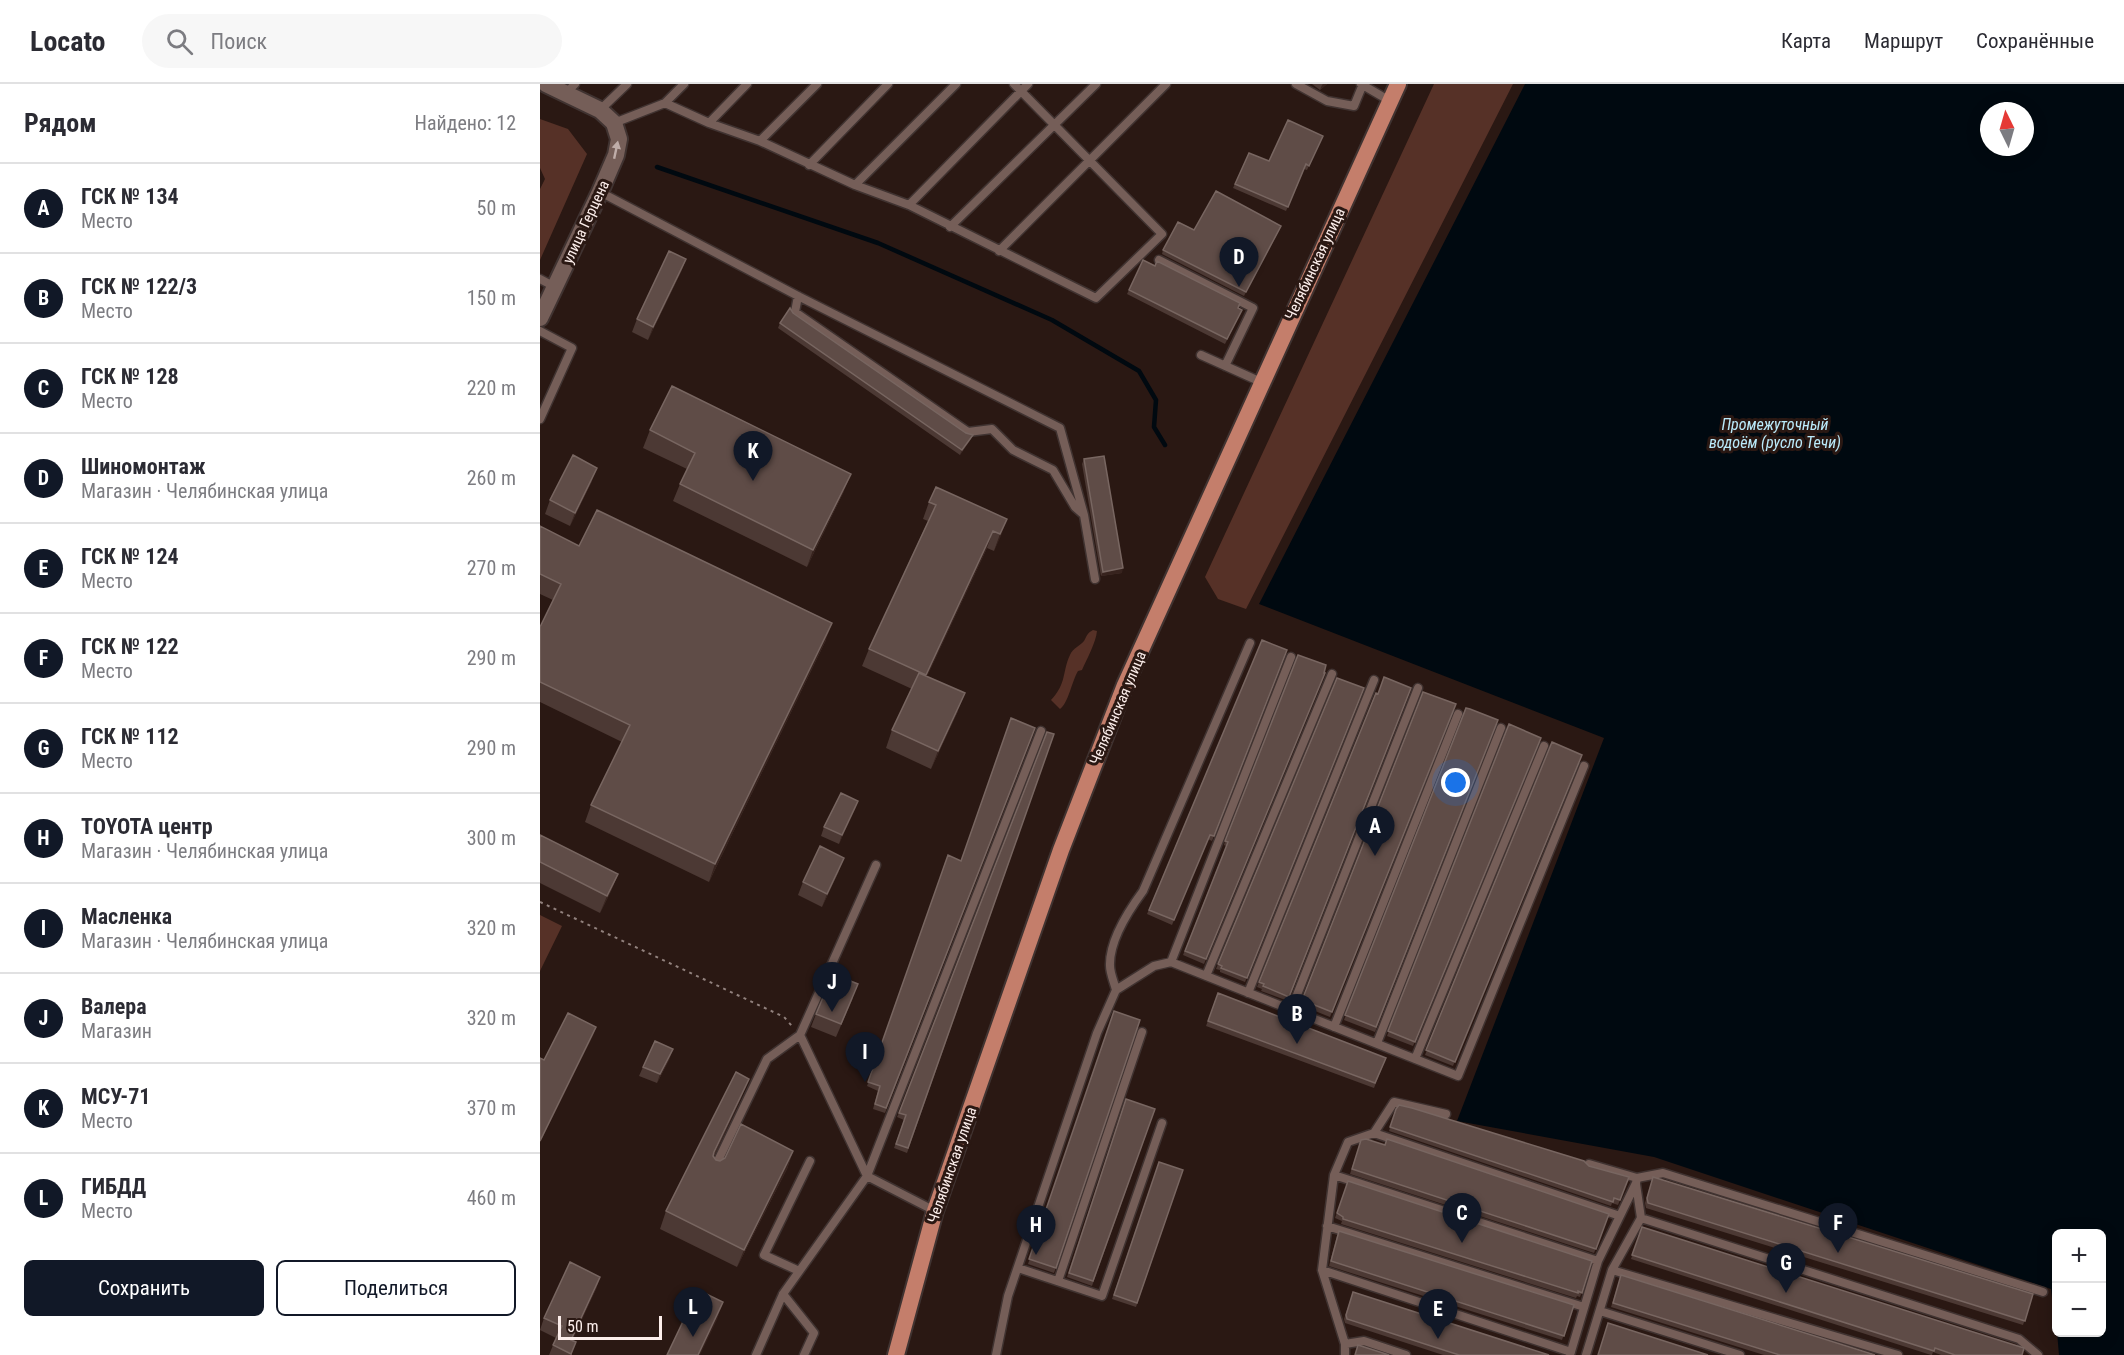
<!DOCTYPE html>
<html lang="ru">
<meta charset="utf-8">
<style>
body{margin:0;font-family:"Roboto Condensed",sans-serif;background:#f7f7f7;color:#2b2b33}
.controls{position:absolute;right:18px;bottom:18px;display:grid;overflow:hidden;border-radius:9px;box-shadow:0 3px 15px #0003}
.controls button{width:54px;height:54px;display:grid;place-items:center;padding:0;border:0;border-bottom:2px solid #e1e1e2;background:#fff;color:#2b2b33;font:30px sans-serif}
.compass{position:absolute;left:1440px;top:18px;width:54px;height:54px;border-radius:50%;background:#fff;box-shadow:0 3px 15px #0003;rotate:355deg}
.scale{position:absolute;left:18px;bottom:15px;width:104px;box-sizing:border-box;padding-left:6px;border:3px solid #fceeeb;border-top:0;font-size:16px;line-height:21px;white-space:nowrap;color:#fceeeb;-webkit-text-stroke:4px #2a1813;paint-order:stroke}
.you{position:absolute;left:916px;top:699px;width:21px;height:21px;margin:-15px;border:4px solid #fff;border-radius:50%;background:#1a73e8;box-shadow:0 0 0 9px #1a73e833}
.badge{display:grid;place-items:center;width:39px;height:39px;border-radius:50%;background:#111827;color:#fff;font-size:20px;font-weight:700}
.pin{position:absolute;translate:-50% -50px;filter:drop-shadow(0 2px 3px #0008)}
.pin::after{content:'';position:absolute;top:32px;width:21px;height:18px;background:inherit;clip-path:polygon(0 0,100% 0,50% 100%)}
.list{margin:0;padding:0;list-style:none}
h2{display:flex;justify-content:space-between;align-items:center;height:78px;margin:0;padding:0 24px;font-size:26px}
h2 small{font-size:20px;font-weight:400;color:#7c7c81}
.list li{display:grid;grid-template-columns:39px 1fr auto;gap:18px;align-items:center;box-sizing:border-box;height:90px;padding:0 24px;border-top:2px solid #e1e1e2}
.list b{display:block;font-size:22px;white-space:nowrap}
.list p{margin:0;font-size:20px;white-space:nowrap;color:#7c7c81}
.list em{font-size:20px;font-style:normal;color:#7c7c81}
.actions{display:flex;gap:12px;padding:18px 24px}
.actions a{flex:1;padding:14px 0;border:2px solid #111827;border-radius:9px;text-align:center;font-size:21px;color:#111827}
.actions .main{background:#111827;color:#fff}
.icon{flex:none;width:33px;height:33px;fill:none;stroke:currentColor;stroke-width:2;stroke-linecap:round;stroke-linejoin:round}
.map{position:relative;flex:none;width:1584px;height:1271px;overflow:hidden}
header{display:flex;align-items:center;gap:36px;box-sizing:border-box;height:84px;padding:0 30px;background:#fff;border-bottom:2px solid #e1e1e2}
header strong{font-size:28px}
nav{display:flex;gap:33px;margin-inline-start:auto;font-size:21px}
.search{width:420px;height:54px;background:#f7f7f7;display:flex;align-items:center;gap:15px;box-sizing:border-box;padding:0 21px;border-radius:33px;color:#7c7c81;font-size:22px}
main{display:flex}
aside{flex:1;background:#fff}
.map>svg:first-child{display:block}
.green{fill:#563127}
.water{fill:#000910;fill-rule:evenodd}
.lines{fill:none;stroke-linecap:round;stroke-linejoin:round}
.stream{stroke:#000910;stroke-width:4.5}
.service-casing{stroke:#403331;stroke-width:11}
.minor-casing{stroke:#403331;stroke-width:20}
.primary-casing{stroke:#403331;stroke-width:20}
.path{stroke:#91817d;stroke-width:2;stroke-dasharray:3 4.5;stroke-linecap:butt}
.service{stroke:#755e58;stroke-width:8}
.minor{stroke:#755e58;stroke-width:16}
.primary{stroke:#c47e6b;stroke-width:16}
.wall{fill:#4c3934}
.shaded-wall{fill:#37231e}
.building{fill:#5f4c47;stroke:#786661;stroke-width:1.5}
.oneway{fill:#bfada9}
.labels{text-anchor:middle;stroke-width:6;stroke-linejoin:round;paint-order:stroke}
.street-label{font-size:15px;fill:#fceeeb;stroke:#2a1813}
.water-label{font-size:16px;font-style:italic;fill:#bbebfb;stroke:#2a1813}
</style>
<header>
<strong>Locato</strong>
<div class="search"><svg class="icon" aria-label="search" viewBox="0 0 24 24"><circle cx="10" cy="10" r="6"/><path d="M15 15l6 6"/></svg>Поиск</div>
<nav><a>Карта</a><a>Маршрут</a><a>Сохранённые</a></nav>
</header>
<main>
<aside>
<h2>Рядом<small>Найдено: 12</small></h2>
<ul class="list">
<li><span class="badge">A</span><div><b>ГСК № 134</b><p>Место</p></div><em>50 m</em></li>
<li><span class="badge">B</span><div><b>ГСК № 122/3</b><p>Место</p></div><em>150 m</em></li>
<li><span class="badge">C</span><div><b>ГСК № 128</b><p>Место</p></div><em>220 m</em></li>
<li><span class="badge">D</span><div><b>Шиномонтаж</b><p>Магазин · Челябинская улица</p></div><em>260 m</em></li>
<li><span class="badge">E</span><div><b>ГСК № 124</b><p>Место</p></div><em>270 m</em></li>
<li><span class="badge">F</span><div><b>ГСК № 122</b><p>Место</p></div><em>290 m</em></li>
<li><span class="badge">G</span><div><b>ГСК № 112</b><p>Место</p></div><em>290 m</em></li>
<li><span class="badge">H</span><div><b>TOYOTA центр</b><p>Магазин · Челябинская улица</p></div><em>300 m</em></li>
<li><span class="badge">I</span><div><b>Масленка</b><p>Магазин · Челябинская улица</p></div><em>320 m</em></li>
<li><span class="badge">J</span><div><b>Валера</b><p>Магазин</p></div><em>320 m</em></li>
<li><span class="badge">K</span><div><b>МСУ-71</b><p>Место</p></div><em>370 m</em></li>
<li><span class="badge">L</span><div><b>ГИБДД</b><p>Место</p></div><em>460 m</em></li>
</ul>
<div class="actions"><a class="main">Сохранить</a><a>Поделиться</a></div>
</aside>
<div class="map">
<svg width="1584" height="1271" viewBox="0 0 1584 1271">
<rect width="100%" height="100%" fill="#2a1813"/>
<path class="green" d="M894,0h79l-267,525 -28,-10 -13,-22z
M0,35l28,10 19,25 -47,106v-71l5,-10 -5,-11z
M553,546l4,1c-1,11 -10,28 -15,39l-4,1c-6,10 -10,33 -18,38l-9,-9c16,-17 11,-28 19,-45 3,-7 10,-9 14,-14 3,-5 3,-8 9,-11z
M0,831l22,11 -22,45z"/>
<path class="water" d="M985,0h599v1271h-65l-2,-23h45v-98h-46v98l-5,-43 -397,-132 -197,-36 147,-383 -345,-134zM1449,27h36v36h-36z"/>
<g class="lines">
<path class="stream" d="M117,83l221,76 174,77 87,51 17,29 -2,27 11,18"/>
<defs>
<path id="service" d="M756,0l31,17 27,5 9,-22
M821,0l29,17
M26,9l9,-9
M125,19l44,20 51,18 95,44 54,20 187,93 66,-64 -148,-150
M60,26l27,-26
M74,39l51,-20 19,-19
M169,39l38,-39
M220,57l57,-57
M269,81l79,-81
M315,101l101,-101
M60,108l198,104 262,132 24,87 11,64
M369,121l119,-121
M410,143l146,-143
M459,167l167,-167
M619,176l94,48 -28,58
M0,195l15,8
M258,212l-3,16 173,120 24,-3 21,21 40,20 22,37 8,7
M0,247l32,17 -32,71
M661,271l60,27
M336,781l-76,170 67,141 174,-445
M631,878l120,-305
M666,892l126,-302
M576,906c-2,-8 -6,-17 -6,-24 -1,-25 19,-56 33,-75l107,-248
M708,909l126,-313
M751,926l127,-322
M794,943l124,-313
M837,959l124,-315
M875,975l129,-313
M834,1049l246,83
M173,1087l54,-112 33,-24
M794,1091l264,86
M1097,1094l26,-5 380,119
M1101,1134l378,121 19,16
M787,1142l257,81
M478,1184l84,28 60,-173
M782,1186l249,82
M1072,1186l286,85
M259,1187l-35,-16 46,-94
M518,1197l84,-249
M243,1210l31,39 -10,22
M1060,1227l140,44
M805,1260l19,-3 42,14
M216,1271l27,-61 84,-118 68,35
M456,1271l12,-59 89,-263 19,-43 38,-24 17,-4 287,114 126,-310
M805,1271v-11l-23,-74 12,-95 14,-33 26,-9 20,-31 52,12
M1030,1271l28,-94 38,-78 1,-5 -48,-14
M1046,1271l26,-85 29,-52 -5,-34"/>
<path id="minor" d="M0,234l60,-126 16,-37 3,-16 -5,-16 -14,-13 -54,-26"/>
<path id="primary" d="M356,1271l39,-144 126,-361 64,-165 273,-601"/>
</defs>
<use href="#service" class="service-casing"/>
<use href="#minor" class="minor-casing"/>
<use href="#primary" class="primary-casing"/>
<path class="path" d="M0,818l244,115 8,9"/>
<use href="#service" class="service"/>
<use href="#minor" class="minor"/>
<use href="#primary" class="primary"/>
</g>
<path class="wall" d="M772,0h15l-7,6z
M781,56l-14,30 -3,-1 -18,42 -53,-23 16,-35 20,8z
M741,142l-37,70 -82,-42 1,-4 31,-20z
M146,175l-5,13 -33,68 -16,-8 5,-13z
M589,206l111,24 -15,30 -98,-50z
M253,229l173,120 5,6 -11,16 -182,-127 2,-5z
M110,346l194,61 -37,76 -134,-66 7,-17 7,-15 -44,-21z
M544,375l38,114 -21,3 -19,-112z
M52,397l-22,45 -25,-12 5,-14z
M389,418l78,17 -13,32 -7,-3 -60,128 31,35 -27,58 -45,-21 6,-18 20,-41 -50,-23 7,-17 59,-128 -5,-2z
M0,442l39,20 247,94 -117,242 -124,-60 6,-17 31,-63 -82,-40v-75l13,-27 -13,-6z
M722,556l25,10 -75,191 -4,-2 -36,86 -25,-11z
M786,581l-122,299 -21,-9 43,-109 -2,-1 1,-4z
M797,594l27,10 -119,294 -25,-10v-2l-4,-1z
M871,604l-123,313 -27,-10 1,-2 -5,-2 2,-5 119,-288z
M883,608l33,12 -126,313 -30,-12z
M926,624l32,12 -123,312 -31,-12z
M969,640l32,14 -128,308 -26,-10z
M495,644l-150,385 -12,-4 5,-18 -11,-5 81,-231 13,6z
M514,650l-147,419 -13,-5 10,-28 -7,-3 2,-4z
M1012,658l30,13 -129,311 -28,-11z
M318,717l-19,43 -18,-8 3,-9z
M0,751l78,39 -7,17 -11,22 -60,-30z
M299,787l-17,36 -24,-12 5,-13z
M678,909l168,65 -12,30 -168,-62z
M313,914l-17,39 -25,-10 5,-13z
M574,927l26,9 -86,253 -26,-9z
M130,974l-13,25 -18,-7 4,-9z
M202,1012l-28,60 2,4 4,1 73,-10 -6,18 -50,98 -77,-38 6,-18z
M586,1015l29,10 -63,177 -25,-9z
M856,1025l193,57 40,11 -11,28 -6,-2 -1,3 -222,-75z
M821,1056l248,74 -15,39 -244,-79z
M619,1078l24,8 -47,137 -24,-8z
M1113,1093l380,117 -10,31 -377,-117 -1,-5z
M808,1097l244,80 -12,36 -3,-1 -1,2 -235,-74 1,-3 -7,-3z
M1102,1143l380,128h-81l-8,-3 -1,3h-1l-300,-96z
M797,1152l237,69 -12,35 -233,-74z
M1081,1191l254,80h-111l-153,-48z
M60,1193l-4,12 -24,51v15h-23l7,-17 -16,-8 4,-12z
M813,1208l196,63h-106l-98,-32 -1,-4z"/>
<path class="shaded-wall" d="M783,0h4l-7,6 2,-5z
M741,142l-2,5 -35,65 2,-4z
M146,175l-5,13 -33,68 5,-13z
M433,351l-2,4 -11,16 2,-5z
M57,384l-5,13 -22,45 5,-13z
M311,390l-7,17 -37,76 6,-17z
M467,435l-6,17 -7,15 6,-17z
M453,447l-6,17 -67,144 6,-17z
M583,484l-1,5 -21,3 2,-4z
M292,539l-6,17 -117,242 6,-18z
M425,609l-7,18 -27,58 7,-18z
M318,717l-3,9 -16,34 3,-9z
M304,774l-5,13 -17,36 5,-13z
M78,790l-7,17 -11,22 7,-17z
M56,943l-3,9 -53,107v-2z
M133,965l-3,9 -13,25 3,-9z
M209,995l-7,17 -35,73 7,-17z
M253,1067l-6,18 -50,98 7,-17z
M60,1193l-4,12 -29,64 4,-13z
M183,1218l-6,18 -17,35h-2z"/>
<path class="building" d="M748,36l35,16 -14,30 -3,-2 -18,43 -53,-23 14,-31 20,8z
M676,107l65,35 -35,66 -83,-42 15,-28 16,8z
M129,167l17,8 -33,68 -16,-8z
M603,176l12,6 2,-5 83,42 -2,5 4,2 -15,29 -98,-49z
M250,224l3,5 173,120 7,2 -11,15 -182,-127z
M132,302l179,88 -38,76 -133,-66 15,-31 -45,-23z
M33,371l24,13 -22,45 -25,-13z
M564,372l19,112 -20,4 -19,-113z
M396,403l71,32 -7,15 -7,-3 -67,144 -57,-26 67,-144 -7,-3z
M57,426l235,113 -117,241 -124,-59 39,-80 -90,-43v-55l21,-43 -21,-10v-48l39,20z
M722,556l25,10 -73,186 -4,-1 -36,85 -25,-10z
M758,571l28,10 -2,8h1l-119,286 -21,-8 43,-109 -3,-1z
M379,589l46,20 -27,58 -46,-21z
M844,593l27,11 -122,309 -26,-11 1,-2 -5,-2 117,-289 2,1z
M797,594l27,10 -117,290 -26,-10 1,-2 -4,-2z
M883,608l33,12 -124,308 -30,-12z
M926,624l4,1 28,11 -122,307 -31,-12z
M471,634l24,10 -149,380 -11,-4 5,-18 -12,-4 80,-227 13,6z
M969,640l32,14 -126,304 -27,-11z
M507,648l7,2 -146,414 -12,-4 10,-29 -7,-2z
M1012,658l30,13 -127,307 -29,-12z
M301,709l17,8 -16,34 -18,-8z
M0,751l78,39 -11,22 -67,-34z
M280,762l24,12 -17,36 -24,-12z
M293,890l25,10 -17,40 -25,-10z
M678,909l168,65 -11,25 -167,-62z
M574,927l26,9 -84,248 -27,-9z
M28,929l28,14 -56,114v-83l4,2z
M115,957l18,8 -13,25 -17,-7z
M196,988l13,7 -35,73 -1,4 3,4 4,1 5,-3 16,-34 52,27 -49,99 -78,-39z
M586,1015l29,10 -62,172 -24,-8z
M859,1021l13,3 172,53 5,5 40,11 -9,23 -6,-2 -1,4 -223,-75 6,-18z
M826,1055l19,6 2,-6 222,75 -13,35 -244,-80 9,-29z
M619,1078l24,8 -46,133 -23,-8z
M1113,1093l380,117 -8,27 -377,-118 -1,-5z
M808,1097l244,80 -10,32 -4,-2v2l-235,-74v-2l-6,-4z
M1102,1143l382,121 -2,7h-67l-20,-7 -1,3 -302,-96z
M799,1147l235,74 -10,31 -233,-75z
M30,1178l30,15 -29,63 5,2 -5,12 -18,-9 9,-19 -18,-8z
M1081,1191l254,80h-95l-167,-52z
M158,1206l25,12 -25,53h-31z
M813,1208l196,63h-90l-112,-36 -1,-4z
M1068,1239l100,32h-110z
M818,1261l31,10h-34z"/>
<defs><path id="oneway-solid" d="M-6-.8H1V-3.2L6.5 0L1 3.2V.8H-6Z" transform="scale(1.5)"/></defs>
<use class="oneway" href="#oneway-solid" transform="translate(76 66) rotate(-78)"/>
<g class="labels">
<g class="street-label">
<text transform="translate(46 138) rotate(-65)" y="5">улица Герцена</text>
<text transform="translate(775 180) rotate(-65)" y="5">Челябинская улица</text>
<text transform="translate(578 624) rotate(-67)" y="5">Челябинская улица</text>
<text transform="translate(412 1081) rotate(-71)" y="5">Челябинская улица</text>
</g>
<g class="water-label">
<text x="1235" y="346">Промежуточный<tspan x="1235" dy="18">водоём (русло Течи)</tspan></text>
</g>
</g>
</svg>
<div class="controls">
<button>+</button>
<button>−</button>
</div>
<svg class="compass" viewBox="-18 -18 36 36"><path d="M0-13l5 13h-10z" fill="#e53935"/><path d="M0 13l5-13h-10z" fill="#7c7c81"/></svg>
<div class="scale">50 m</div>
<div class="you"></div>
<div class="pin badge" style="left:835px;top:772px">A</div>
<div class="pin badge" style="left:757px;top:960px">B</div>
<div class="pin badge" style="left:922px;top:1159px">C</div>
<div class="pin badge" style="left:699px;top:203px">D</div>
<div class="pin badge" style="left:898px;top:1255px">E</div>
<div class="pin badge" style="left:1298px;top:1169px">F</div>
<div class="pin badge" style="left:1246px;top:1209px">G</div>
<div class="pin badge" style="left:496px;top:1171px">H</div>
<div class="pin badge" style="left:325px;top:998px">I</div>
<div class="pin badge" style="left:292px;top:928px">J</div>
<div class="pin badge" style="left:213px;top:397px">K</div>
<div class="pin badge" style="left:153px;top:1253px">L</div>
</div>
</main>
